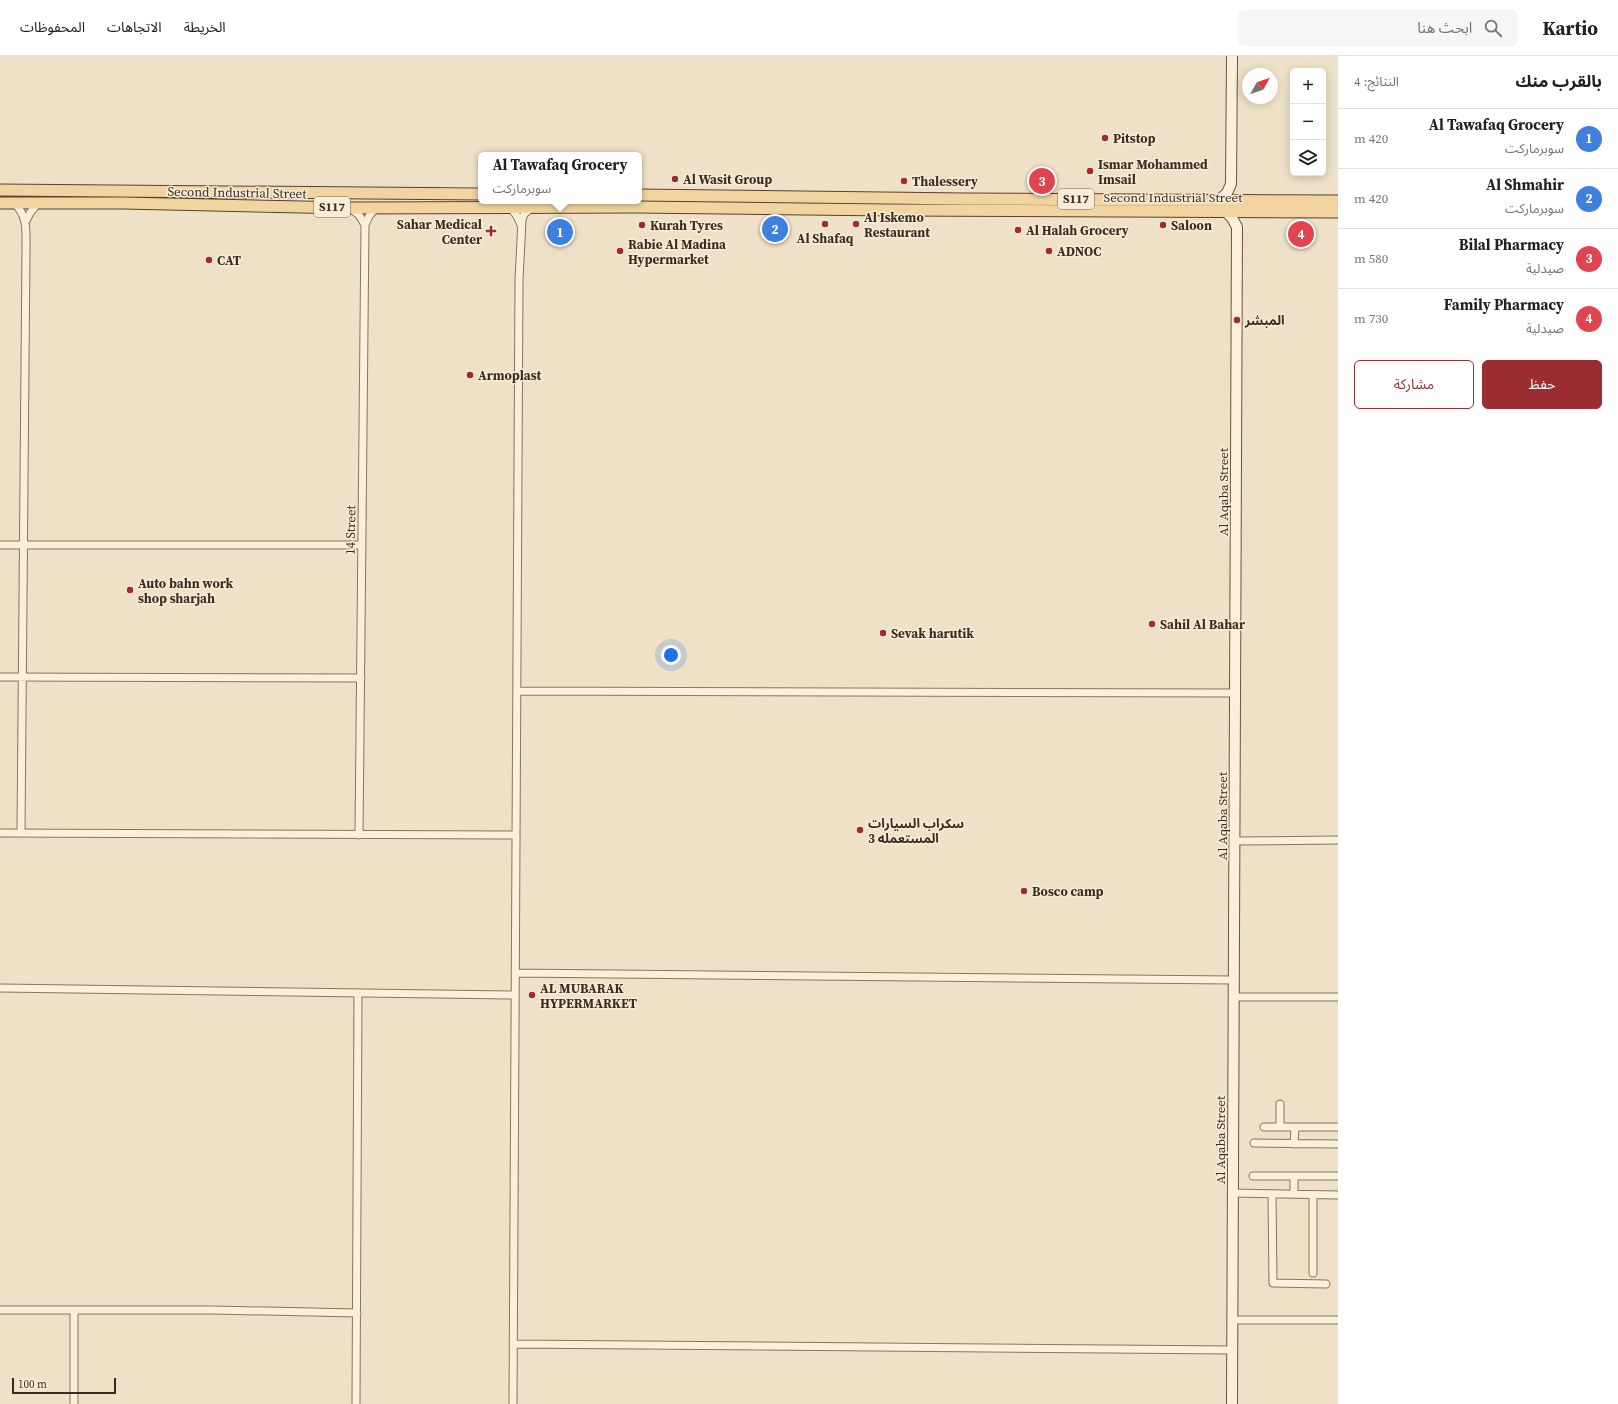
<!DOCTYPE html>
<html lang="ar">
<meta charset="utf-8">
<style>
body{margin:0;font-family:"Source Serif 4","Noto Sans Arabic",serif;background:#f6f6f6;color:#202124;direction:rtl}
.controls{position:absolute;right:12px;top:12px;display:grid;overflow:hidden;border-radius:6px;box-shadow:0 2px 10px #0003}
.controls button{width:36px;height:36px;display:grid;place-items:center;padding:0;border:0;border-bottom:1px solid #e0e0e0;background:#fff;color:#202124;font:20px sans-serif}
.compass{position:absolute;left:1242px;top:12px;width:36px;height:36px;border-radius:50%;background:#fff;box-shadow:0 2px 10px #0003;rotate:50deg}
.scale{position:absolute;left:12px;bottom:10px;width:104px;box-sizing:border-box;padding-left:4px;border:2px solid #3b2c20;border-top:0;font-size:11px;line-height:14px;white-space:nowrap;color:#3b2c20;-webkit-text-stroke:3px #f6ecd7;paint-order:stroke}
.you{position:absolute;left:671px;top:599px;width:14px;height:14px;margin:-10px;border:3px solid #fff;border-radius:50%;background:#1a73e8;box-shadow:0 0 0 6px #1a73e833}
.badge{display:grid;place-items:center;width:26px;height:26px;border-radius:50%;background:#9b2c32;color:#fff;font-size:13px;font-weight:700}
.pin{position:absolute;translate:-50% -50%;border:2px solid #fff;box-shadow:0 1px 4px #0006}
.popup{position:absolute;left:478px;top:96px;width:164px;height:52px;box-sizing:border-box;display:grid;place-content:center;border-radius:6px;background:#fff;filter:drop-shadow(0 1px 3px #0005);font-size:13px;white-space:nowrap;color:#757577}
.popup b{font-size:15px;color:#202124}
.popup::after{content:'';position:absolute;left:50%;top:100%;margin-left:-8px;border:8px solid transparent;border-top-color:#fff}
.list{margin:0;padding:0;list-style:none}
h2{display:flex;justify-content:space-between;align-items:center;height:52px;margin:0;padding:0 16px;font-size:17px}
h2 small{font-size:13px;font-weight:400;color:#757577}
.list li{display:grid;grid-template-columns:26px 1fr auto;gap:12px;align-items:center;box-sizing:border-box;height:60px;padding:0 16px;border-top:1px solid #e0e0e0}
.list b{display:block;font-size:15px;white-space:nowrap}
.list p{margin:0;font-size:13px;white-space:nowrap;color:#757577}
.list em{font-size:13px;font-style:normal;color:#757577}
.actions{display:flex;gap:8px;padding:12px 16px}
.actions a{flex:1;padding:9px 0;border:1px solid #9b2c32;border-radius:6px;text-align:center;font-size:14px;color:#9b2c32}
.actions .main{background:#9b2c32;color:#fff}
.icon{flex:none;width:22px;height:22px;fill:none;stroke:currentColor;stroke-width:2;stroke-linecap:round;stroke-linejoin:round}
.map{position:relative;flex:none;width:1338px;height:1348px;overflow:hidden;direction:ltr}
header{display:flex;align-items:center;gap:24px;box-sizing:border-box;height:56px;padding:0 20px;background:#fff;border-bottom:1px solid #e0e0e0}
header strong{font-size:19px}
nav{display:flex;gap:22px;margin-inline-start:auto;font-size:14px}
.search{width:280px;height:36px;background:#f6f6f6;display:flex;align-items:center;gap:10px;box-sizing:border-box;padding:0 14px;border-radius:6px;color:#757577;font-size:15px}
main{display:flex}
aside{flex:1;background:#fff}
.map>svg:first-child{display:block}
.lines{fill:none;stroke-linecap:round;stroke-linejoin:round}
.street-casing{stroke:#8b735c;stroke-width:9}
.secondary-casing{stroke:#6d543f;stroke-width:12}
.primary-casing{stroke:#594130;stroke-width:13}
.street{stroke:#f9efdb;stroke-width:7}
.secondary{stroke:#f9efdb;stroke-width:10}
.primary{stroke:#f1d4a0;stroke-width:11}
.poi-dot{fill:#9b2c32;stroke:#f6ecd7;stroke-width:1.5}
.labels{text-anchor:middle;stroke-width:3;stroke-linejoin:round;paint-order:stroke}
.shield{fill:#f6ecd7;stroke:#736657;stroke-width:1}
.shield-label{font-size:12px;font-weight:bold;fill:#3b2c20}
.poi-label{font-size:13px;font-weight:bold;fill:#3b2c20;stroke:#f6ecd7;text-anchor:start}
.street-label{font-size:13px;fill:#3b2c20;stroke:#f6ecd7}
</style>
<header>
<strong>Kartio</strong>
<div class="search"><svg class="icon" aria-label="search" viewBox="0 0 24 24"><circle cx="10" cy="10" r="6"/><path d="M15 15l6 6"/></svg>ابحث هنا</div>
<nav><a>الخريطة</a><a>الاتجاهات</a><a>المحفوظات</a></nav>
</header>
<main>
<aside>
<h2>بالقرب منك<small>النتائج: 4</small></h2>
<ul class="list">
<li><span class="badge" style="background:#3f7fe0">1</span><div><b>Al Tawafaq Grocery</b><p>سوبرماركت</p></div><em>420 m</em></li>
<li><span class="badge" style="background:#3f7fe0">2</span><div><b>Al Shmahir</b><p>سوبرماركت</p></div><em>420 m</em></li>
<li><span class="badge" style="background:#e0444e">3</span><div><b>Bilal Pharmacy</b><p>صيدلية</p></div><em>580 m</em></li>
<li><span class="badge" style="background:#e0444e">4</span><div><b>Family Pharmacy</b><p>صيدلية</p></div><em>730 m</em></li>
</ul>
<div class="actions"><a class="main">حفظ</a><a>مشاركة</a></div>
</aside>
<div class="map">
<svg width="1338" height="1348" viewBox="0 0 1338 1348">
<rect width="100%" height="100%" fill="#efe1c8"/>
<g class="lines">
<defs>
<path id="street" d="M14,147c14,13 12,28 12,46l-5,584
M510,151l7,9 4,9
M350,152l9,7 6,10
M26,165l4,-8 8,-10
M0,489h362
M0,621l361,1
M517,635l718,2
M0,777l516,2
M359,779l6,-610 4,-9 7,-8
M1234,785l104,-1
M515,917l719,7
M0,932l515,7
M1234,941h104
M1264,1071h74
M1280,1071v-23
M1254,1087l84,1
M1294,1088l1,-17
M1253,1120h85
M1294,1120v18
M1233,1137l105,2
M1272,1138l1,89 53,1
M1313,1139v78
M0,1254h213l144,3
M1232,1264h106
M513,1288l719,6
M74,1348v-94
M356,1348l2,-411
M513,1348l6,-1124 3,-60 2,-6 9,-7"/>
<path id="secondary" d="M1219,144l8,-7 4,-9 1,-128
M1225,155l7,7 5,9 -5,1177"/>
<path id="primary" d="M0,134l481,4
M639,139l326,4 373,2
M0,147h123l227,5 287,-1 252,3 449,2"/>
</defs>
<use href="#street" class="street-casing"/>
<use href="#secondary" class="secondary-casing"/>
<use href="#primary" class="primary-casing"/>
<use href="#street" class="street"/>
<use href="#secondary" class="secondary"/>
<use href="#primary" class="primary"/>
</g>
<g class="poi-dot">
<circle cx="1105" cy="82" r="4"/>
<circle cx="1090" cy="115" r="4"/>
<circle cx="675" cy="123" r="4"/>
<circle cx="904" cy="125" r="4"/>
<circle cx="825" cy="168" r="4"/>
<circle cx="856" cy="168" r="4"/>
<circle cx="642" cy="169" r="4"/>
<circle cx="1163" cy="169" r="4"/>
<circle cx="1018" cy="174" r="4"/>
<path d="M489 169h4v4h4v4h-4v4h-4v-4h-4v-4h4z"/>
<circle cx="620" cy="195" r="4"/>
<circle cx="1049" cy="195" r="4"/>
<circle cx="209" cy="204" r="4"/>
<circle cx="1237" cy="264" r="4"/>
<circle cx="470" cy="319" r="4"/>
<circle cx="130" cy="534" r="4"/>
<circle cx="1152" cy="568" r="4"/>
<circle cx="883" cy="577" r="4"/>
<circle cx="860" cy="774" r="4"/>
<circle cx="1024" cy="835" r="4"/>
<circle cx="532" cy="939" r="4"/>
</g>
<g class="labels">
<g class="shield">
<rect x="1058" y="133" width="36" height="20" rx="3"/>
<rect x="314" y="141" width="36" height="20" rx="3"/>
</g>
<g class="shield-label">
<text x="1076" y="147">S117</text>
<text x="332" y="155">S117</text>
</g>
<g class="poi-label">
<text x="1113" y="87">Pitstop</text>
<text x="1098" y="113">Ismar Mohammed<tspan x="1098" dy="15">Imsail</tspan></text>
<text x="683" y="128">Al Wasit Group</text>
<text x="912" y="130">Thalessery</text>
<text x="864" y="166">Al Iskemo<tspan x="864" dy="15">Restaurant</tspan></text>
<text x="482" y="173" text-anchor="end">Sahar Medical<tspan x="482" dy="15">Center</tspan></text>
<text x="650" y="174">Kurah Tyres</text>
<text x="1171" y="174">Saloon</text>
<text x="1026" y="179">Al Halah Grocery</text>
<text x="825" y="187" text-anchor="middle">Al Shafaq</text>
<text x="628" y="193">Rabie Al Madina<tspan x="628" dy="15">Hypermarket</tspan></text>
<text x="1057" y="200">ADNOC</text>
<text x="217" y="209">CAT</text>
<text x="1245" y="269">المبشر</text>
<text x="478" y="324">Armoplast</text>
<text x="138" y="532">Auto bahn work<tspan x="138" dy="15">shop sharjah</tspan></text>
<text x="1160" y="573">Sahil Al Bahar</text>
<text x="891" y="582">Sevak harutik</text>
<text x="868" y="772">سكراب السيارات<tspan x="868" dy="15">المستعمله 3</tspan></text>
<text x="1032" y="840">Bosco camp</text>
<text x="540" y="937">AL MUBARAK<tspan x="540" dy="15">HYPERMARKET</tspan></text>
</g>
<g class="street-label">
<text transform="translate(237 136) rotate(1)" y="5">Second Industrial Street</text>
<text x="1173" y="146">Second Industrial Street</text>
<text transform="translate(1223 436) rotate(-90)" y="5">Al Aqaba Street</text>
<text transform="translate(350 474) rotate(-89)" y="5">14 Street</text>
<text transform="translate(1222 760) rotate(-90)" y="5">Al Aqaba Street</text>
<text transform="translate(1220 1084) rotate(-90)" y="5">Al Aqaba Street</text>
</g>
</g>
</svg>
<div class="controls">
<button>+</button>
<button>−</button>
<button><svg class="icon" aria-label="layers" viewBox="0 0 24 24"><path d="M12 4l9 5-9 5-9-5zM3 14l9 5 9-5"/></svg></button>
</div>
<svg class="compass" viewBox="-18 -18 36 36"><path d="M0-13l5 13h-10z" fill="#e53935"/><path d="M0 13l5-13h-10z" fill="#757577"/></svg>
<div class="scale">100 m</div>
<div class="you"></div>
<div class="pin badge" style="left:560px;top:176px;background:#3f7fe0">1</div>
<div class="popup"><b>Al Tawafaq Grocery</b>سوبرماركت</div>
<div class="pin badge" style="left:775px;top:173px;background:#3f7fe0">2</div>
<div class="pin badge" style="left:1042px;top:125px;background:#e0444e">3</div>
<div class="pin badge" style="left:1301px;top:178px;background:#e0444e">4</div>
</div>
</main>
